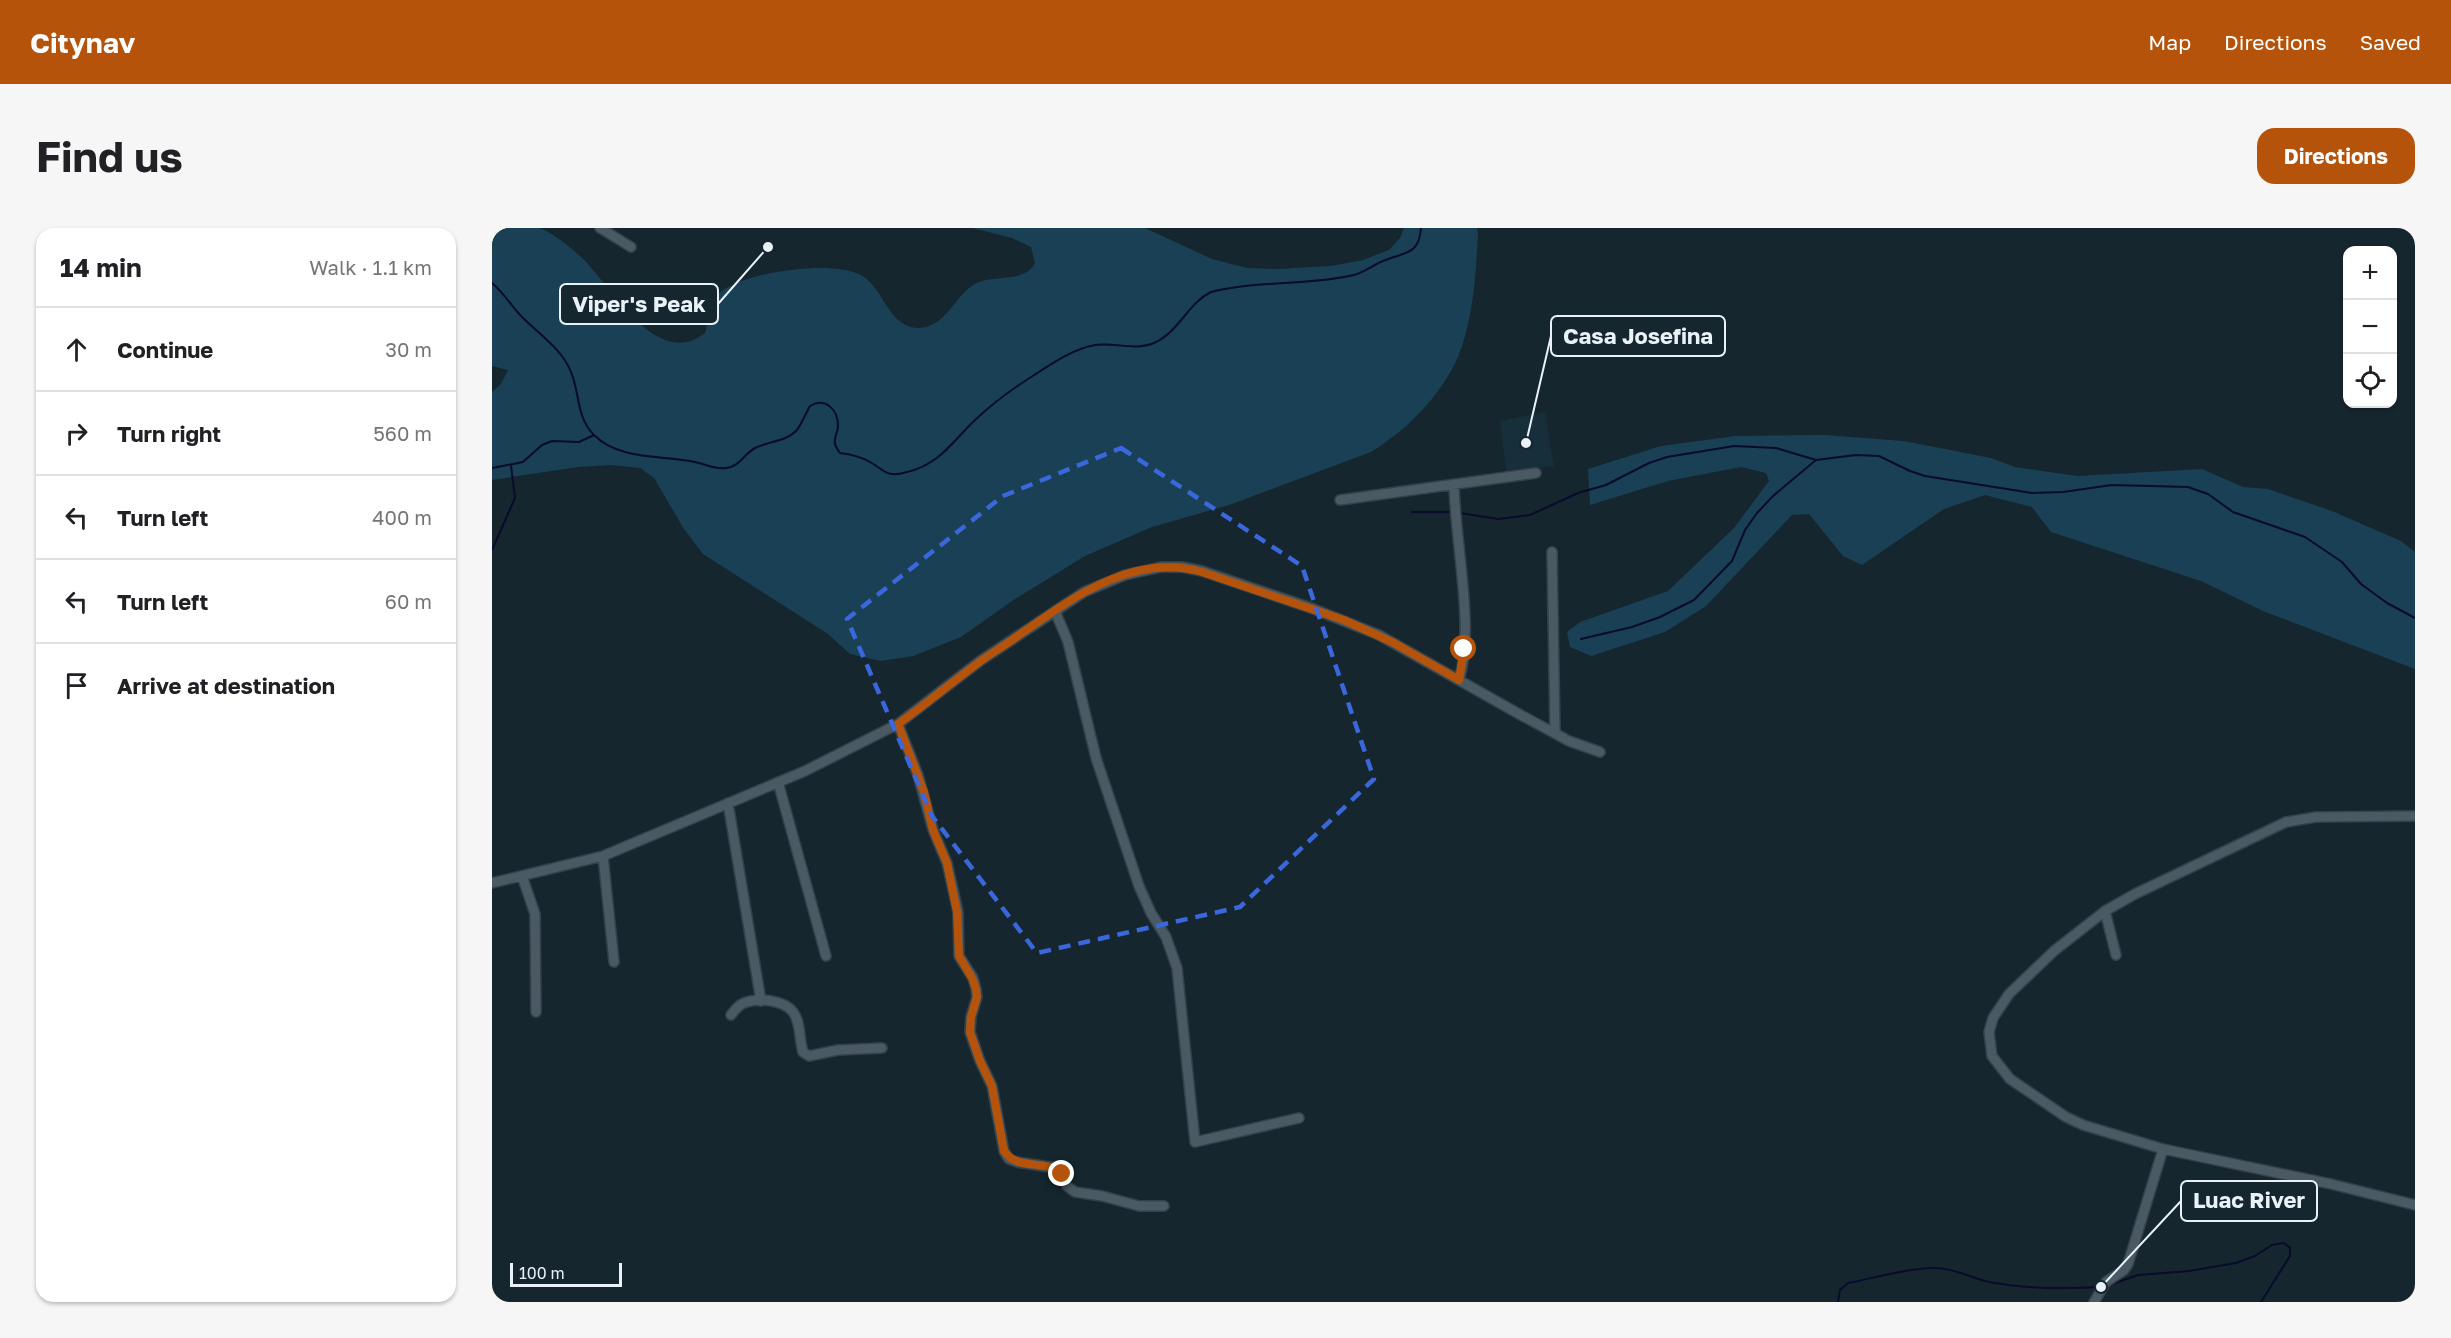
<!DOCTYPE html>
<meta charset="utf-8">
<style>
body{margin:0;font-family:"Golos Text",sans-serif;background:#f6f6f6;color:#202124}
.controls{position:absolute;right:18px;top:18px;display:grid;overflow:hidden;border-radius:12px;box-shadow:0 2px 4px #0004}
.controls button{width:54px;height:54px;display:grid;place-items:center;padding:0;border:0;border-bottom:2px solid #e0e0e0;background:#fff;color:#202124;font:30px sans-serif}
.scale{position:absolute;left:18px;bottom:15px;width:112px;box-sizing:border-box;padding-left:6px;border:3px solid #e8f2f8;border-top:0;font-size:16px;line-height:21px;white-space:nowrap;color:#e8f2f8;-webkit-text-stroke:4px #16262e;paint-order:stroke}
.stop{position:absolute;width:18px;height:18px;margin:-14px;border:4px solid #b45309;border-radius:50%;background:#fff}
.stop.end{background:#b45309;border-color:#fff;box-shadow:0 2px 6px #0008}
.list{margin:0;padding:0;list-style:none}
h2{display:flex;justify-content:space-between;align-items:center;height:78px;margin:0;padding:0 24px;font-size:26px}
h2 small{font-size:20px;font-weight:400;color:#757577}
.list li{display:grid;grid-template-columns:39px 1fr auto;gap:18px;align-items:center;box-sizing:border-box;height:84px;padding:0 24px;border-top:2px solid #e0e0e0}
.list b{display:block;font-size:22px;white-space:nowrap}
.list em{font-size:20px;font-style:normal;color:#757577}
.icon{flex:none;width:33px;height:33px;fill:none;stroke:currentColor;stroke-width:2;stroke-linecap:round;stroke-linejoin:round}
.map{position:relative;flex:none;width:1923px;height:1074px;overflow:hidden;border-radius:18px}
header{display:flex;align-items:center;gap:36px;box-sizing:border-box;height:84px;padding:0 30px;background:#b45309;color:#fff}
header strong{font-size:28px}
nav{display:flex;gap:33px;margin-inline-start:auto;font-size:21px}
.intro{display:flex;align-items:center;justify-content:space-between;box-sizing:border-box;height:144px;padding:0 36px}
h1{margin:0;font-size:42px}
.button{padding:15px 27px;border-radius:18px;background:#b45309;color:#fff;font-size:21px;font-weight:700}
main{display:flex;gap:36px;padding:0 36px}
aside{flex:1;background:#fff;border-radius:18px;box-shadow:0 2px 4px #0004}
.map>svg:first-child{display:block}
.built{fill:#172e3b}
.green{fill:#194054}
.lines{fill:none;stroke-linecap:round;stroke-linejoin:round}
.stream{stroke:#090b2d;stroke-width:2}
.minor-casing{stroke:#354048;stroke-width:12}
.minor{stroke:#495a64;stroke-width:9}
.route{stroke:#b45309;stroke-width:8}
.marked{fill:none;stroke:#3b67dd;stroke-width:4.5;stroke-dasharray:12 8;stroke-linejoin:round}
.leader{fill:none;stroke:#e8f2f8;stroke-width:2}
.callout-dot{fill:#e8f2f8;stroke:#16262e;stroke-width:2}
.callout{fill:#16262e;stroke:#e8f2f8;stroke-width:2}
.callout-label{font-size:22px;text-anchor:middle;font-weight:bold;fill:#e8f2f8}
</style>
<header>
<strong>Citynav</strong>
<nav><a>Map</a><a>Directions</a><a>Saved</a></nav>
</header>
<div class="intro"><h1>Find us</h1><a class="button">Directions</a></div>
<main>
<aside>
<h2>14 min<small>Walk · 1.1 km</small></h2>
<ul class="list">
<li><svg class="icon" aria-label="ahead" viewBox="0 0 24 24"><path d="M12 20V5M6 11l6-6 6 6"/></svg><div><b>Continue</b></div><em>30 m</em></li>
<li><svg class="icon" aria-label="right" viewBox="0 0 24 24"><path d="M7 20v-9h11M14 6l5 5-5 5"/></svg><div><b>Turn right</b></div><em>560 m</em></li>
<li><svg class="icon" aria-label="left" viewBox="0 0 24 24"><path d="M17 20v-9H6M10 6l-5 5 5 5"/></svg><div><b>Turn left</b></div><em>400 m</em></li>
<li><svg class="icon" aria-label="left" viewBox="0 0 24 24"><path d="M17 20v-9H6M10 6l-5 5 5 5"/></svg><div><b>Turn left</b></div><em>60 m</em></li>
<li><svg class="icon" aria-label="arrive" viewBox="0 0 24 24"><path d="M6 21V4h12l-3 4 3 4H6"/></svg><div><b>Arrive at destination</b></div></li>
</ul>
</aside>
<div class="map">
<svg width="1923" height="1074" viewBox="0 0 1923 1074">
<rect width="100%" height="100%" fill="#16262e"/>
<path class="built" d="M1053,184l9,54 -48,5 -6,-50z"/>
<path class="green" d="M0,0c14,0 33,0 46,0 14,3 40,25 49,35 26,28 72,107 118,70 4,-12 3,-29 12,-38 23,-23 115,-36 144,-20 23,13 27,52 57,53 31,0 37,-39 64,-47 18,-5 44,0 53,-18l-4,-16 -19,-9 -39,-10h172l67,31 35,9 30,1 54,-3 32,-6 26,-10 11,-12 4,-10h73l1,5c-2,37 -4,77 -16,113 -14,43 -53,83 -91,106l-142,53 -77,22 -67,29 -70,43 -54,38 -48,19 -32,5 -31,-7 -22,-20 -125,-80 -19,-25 -30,-51 -14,-10 -29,-3 -33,2 -86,13v-88l9,-8 7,-14 -16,-4z
M1332,207l80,6 87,17 24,9 62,9 125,-7 41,18 25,2 64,22 69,30 14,11v117l-152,-58 -62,-30 -150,-49 -19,-25 -47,-12 -41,14 -82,56 -19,-9 -34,-42 -17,1 -86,91 -41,26 -74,24 -21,-9 -3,-15 13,-10 88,-31 66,-63 35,-47 -3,-8 -25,-6 -73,14 -78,24 -2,-36 73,-23 74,-10z"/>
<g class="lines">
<path class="stream" d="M0,55c12,10 20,24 30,34 17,17 40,32 49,55 9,21 5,45 23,63 26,26 69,20 101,27 10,2 20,8 31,6 13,-1 18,-14 29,-20 13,-7 31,-6 42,-18 5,-7 9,-17 13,-24 15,-9 28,3 28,20 0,5 -3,9 -3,14 -1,5 2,9 5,13 10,1 21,4 30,9 16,9 16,16 37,10 32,-7 46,-31 68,-52 15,-14 33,-28 50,-39 20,-13 46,-32 70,-36 19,-3 40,6 59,-2 25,-11 34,-40 57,-51 46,-12 97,-6 143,-17 11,-3 19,-10 29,-14 21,-9 36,-5 38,-33
M0,240l31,-6 19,-17 10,-4 27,1 15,-7
M920,284h39
M968,285l38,6 32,-4 48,-22 28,-8 43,-22 18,-6 67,-11 42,2 40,12 40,-5 23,1 31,15 15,5 107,17 31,-1 49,-7 76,2 20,7 25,18 72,25 37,25 19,22 26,19 28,15
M0,322l23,-52 -4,-32
M1089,411l51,-12 28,-10 34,-17 38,-39 13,-31 12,-17 16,-17 43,-36
M1617,1057l29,-10 51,-4 47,-8 19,-7 17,-11 12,-2 6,5v8l-29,46
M1346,1074l2,-12 8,-7c27,-5 55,-14 83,-15 20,-1 38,9 58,14 37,7 74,7 111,5"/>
<defs>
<path id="minor" d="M108,0l31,19
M962,257c1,57 21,143 5,195
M848,272l196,-27
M1060,324l3,181
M563,383l13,31 28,116 43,128 12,27 15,24 11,31 18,174 104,-24
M406,496l20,51 15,55 14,33 11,49 1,44 14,22 3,11 1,8 -6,20 -1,15 10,29 12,25 12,65 5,8 8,3 39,6 6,6 5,12 8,6 27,4 37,10h25
M286,554l48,174
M236,575l33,198
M1923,588l-99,1 -30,5 -151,72 -30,17 -51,40 -45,43 -16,24 -4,14 3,24 18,23 56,38 17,8 80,24 168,35 84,21
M111,628l11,106
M30,648l13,38 1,98
M0,655l111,-27 202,-85 93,-47 82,-63 104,-69 41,-17 36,-8h21l20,4 109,37 68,27 140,79 50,27 31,11
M1613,683l11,44
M239,787c4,-5 7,-10 13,-12 13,-6 40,-3 49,9 8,10 6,28 10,40l6,4 29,-6 44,-2
M1602,1074l12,-20 18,-12 4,-6 35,-115"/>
</defs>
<use href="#minor" class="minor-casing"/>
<use href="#minor" class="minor"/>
</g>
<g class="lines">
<path class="route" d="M570,946c-17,-16 -43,-2 -58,-23l-12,-65 -12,-25 -10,-29 1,-15 6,-20 -1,-8 -4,-11 -13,-22 -2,-44 -10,-49 -14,-33 -9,-38 -26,-68c27,-19 53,-41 80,-61 13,-10 28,-18 41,-28 53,-37 114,-83 183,-63l142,48 50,23 65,37 5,-31"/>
</g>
<path class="marked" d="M629,220l181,118 72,213 -134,128 -203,46 -105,-137 -85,-197 156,-123z"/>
<path class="leader" d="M276 19L226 76M1034 215L1059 108M1609 1059L1689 973"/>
<g class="callout-dot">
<circle cx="276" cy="19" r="6"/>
<circle cx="1034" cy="215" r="6"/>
<circle cx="1609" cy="1059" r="6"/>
</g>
<g class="callout">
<rect x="68" y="56" width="158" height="40" rx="6"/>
<rect x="1059" y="88" width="174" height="40" rx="6"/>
<rect x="1689" y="953" width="136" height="40" rx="6"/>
</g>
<g class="callout-label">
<text x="147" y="84">Viper's Peak</text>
<text x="1146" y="116">Casa Josefina</text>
<text x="1757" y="980">Luac River</text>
</g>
</svg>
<div class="controls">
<button>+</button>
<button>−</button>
<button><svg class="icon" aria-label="locate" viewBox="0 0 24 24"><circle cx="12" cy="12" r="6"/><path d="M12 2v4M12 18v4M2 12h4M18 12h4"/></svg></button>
</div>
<div class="scale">100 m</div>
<div class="stop" style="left:972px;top:421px"></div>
<div class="stop end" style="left:570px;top:946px"></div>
</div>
</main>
